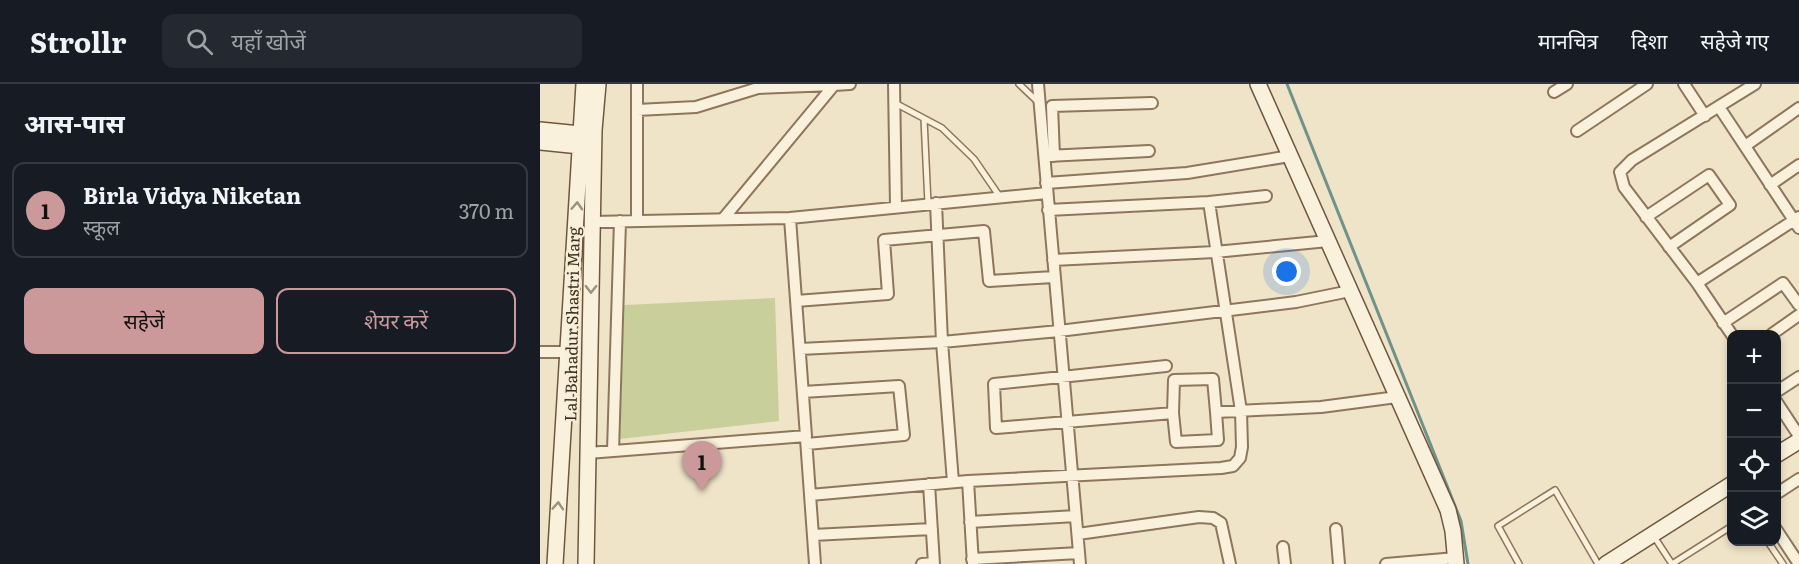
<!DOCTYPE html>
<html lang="hi">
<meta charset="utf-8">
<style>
body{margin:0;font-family:Literata,"Noto Sans Devanagari",serif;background:#242831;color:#f1f3f6}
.controls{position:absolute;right:18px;bottom:18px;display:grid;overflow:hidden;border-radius:12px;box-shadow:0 3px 9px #0003}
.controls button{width:54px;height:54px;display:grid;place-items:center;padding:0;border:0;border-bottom:2px solid #363941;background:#171b24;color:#f1f3f6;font:30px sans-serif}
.you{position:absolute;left:747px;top:188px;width:21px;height:21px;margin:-15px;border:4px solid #fff;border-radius:50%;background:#1a73e8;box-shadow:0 0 0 9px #1a73e833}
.badge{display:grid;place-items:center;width:39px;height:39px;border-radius:50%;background:#cc999b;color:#111;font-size:20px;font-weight:700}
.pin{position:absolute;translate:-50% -50px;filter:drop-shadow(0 2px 3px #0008)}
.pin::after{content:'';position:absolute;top:32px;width:21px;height:18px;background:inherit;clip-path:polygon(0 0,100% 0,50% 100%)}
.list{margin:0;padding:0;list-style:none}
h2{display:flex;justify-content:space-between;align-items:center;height:78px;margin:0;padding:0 24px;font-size:26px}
h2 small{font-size:20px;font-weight:400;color:#9ea1a6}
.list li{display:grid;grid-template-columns:39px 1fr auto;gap:18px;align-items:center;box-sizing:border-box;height:96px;margin:0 12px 12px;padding:0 12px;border:2px solid #363941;border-radius:12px}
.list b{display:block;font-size:22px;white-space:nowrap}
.list p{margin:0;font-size:20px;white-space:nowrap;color:#9ea1a6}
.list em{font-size:20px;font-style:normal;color:#9ea1a6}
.actions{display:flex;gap:12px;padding:18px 24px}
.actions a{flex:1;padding:14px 0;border:2px solid #cc999b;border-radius:12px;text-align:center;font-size:21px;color:#cc999b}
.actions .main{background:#cc999b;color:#111}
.icon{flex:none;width:33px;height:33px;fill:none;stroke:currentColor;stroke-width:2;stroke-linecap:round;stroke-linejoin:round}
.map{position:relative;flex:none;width:1259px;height:480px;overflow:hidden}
header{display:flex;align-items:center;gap:36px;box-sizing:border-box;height:84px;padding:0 30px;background:#171b24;border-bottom:2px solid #363941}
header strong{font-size:28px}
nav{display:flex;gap:33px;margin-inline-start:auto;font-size:21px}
.search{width:420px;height:54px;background:#242831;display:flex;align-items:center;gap:15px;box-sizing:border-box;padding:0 21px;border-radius:12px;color:#9ea1a6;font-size:22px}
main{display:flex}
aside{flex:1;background:#171b24}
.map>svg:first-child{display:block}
.green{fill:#c9cf9b}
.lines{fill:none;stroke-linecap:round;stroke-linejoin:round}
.stream{stroke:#6f938a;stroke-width:3}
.lane-casing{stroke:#8d765c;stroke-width:8}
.street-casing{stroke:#8d765c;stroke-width:14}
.secondary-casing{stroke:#6f573f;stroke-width:18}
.lane{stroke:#faf1dc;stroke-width:5}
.street{stroke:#faf1dc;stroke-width:10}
.secondary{stroke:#faf1dc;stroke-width:15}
.oneway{stroke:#9c907e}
.labels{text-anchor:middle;stroke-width:4.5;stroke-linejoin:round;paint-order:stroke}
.street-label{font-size:16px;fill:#3d2e20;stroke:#f7eed8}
</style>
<header>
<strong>Strollr</strong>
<div class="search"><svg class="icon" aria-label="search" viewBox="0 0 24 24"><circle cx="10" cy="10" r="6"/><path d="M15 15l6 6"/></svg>यहाँ खोजें</div>
<nav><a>मानचित्र</a><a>दिशा</a><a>सहेजे गए</a></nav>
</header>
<main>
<aside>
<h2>आस-पास<small></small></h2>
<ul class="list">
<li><span class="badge">1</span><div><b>Birla Vidya Niketan</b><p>स्कूल</p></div><em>370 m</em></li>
</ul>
<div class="actions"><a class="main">सहेजें</a><a>शेयर करें</a></div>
</aside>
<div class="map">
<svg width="1259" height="480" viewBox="0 0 1259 480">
<rect width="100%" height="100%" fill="#f0e4c8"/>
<path class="green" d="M235,214l4,123 -159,18 4,-134z"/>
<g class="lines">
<path class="stream" d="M747,0l174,437 7,43"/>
<defs>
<path id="lane" d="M479,0l20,19
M355,19l47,25 32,31 26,38
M384,35l4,85
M1113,451l19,29
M1228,458l15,22
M979,480l-21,-38 57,-36 43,74
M1132,480l60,-38"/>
<path id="street" d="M97,0v137
M354,0l2,123
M498,0l42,480
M1144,0l21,32
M1014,8l13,-8
M1179,23l80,121
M97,26l59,-3 62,-19 76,-3
M1037,47l70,-47
M1205,62l54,-38
M507,72l102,-5
M514,72l-2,-50 100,-3
M506,99l141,-10 103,-17
M1230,101l29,-20
M396,119l6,139 11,140
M508,126l161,-8 57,-6
M1106,133l63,-42 21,30 -61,42
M250,134l257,-25
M183,135l111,-134 16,-1
M513,176l162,-8 113,-11
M1157,199l102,-66
M256,217l92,-7 -4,-54 100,-9 5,50 65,-4
M1183,239l60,-40 16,22
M1232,250l27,-19
M1192,251l-35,-52 -73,-96 -4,-15 12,-12 123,-76
M260,265l142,-7 117,-11 237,-29 54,-11
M0,268h29
M626,282l-172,18 2,44 177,-15 3,29 42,-2 -2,-28 105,-5 76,-10
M263,308l96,-6 5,49 -97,9
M1236,308l23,-15
M1236,317l23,35
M633,329l1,-33 39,-1 3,33
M266,355l9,125
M73,367l7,-230
M48,369l218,-17 -16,-218 -198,4
M428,397l5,83
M389,400l5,80
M1236,410l23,-15
M270,411l158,-14 253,-13 12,-2 7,-8 2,-11 -1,-36 -32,-209
M430,438l106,-6
M796,445l3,35
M1236,445l23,35
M538,450l121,-17 14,1 8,5 9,41
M273,451l119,-6
M743,463l2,17
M432,475l107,-6
M382,480l12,-1
M846,480l70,-6"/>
<path id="secondary" d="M718,0l190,426 5,21 3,33
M0,46l40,4
M0,58l40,4
M1236,371l23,-14
M15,480l29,-480
M46,480l8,-434 4,-46
M1066,480l126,-80"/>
</defs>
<use href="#lane" class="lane-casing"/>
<use href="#street" class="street-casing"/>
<use href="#secondary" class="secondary-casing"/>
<use href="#lane" class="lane"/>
<use href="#street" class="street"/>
<use href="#secondary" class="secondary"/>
</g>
<defs><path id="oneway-chevron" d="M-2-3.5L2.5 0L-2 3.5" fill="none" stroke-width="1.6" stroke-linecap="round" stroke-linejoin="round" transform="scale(1.5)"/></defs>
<g class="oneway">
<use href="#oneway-chevron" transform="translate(37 122) rotate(-87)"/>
<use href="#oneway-chevron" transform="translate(51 205) rotate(91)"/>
<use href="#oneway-chevron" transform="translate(18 422) rotate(-86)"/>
</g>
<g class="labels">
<g class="street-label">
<text transform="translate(32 240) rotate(-89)" y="6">Lal Bahadur Shastri Marg</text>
</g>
</g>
</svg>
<div class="controls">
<button>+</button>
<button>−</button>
<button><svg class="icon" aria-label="locate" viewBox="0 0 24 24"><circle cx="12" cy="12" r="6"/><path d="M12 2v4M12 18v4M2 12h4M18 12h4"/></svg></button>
<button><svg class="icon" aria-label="layers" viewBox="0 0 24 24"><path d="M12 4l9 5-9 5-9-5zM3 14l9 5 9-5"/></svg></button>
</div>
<div class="you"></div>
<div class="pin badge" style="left:162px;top:407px">1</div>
</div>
</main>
